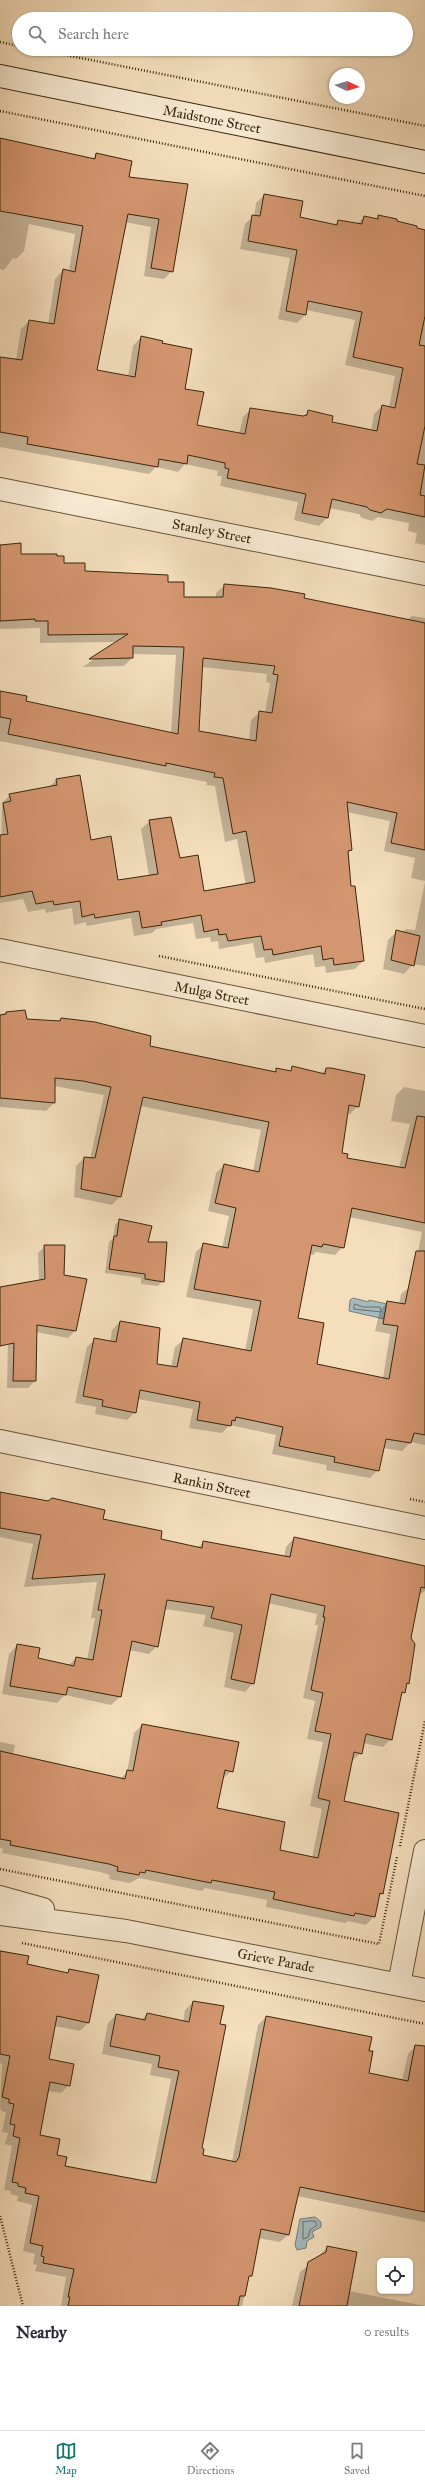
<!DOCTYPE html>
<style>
body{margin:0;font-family:"IM FELL Great Primer",serif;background:#f2f2f3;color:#2b2b33}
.controls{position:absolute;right:12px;bottom:12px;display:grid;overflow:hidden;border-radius:6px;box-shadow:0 1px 3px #0004}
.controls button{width:36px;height:36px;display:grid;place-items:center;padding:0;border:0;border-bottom:1px solid #e1e1e2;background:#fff;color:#2b2b33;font:20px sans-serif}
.compass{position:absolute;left:329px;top:68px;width:36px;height:36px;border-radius:50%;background:#fff;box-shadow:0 1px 3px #0004;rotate:94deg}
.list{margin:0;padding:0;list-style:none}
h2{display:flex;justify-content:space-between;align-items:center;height:52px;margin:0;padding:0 16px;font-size:17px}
h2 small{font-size:13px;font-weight:400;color:#7c7c81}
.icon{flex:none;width:22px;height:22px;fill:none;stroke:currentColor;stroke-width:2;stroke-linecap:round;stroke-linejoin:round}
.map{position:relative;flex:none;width:425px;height:2306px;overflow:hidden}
.search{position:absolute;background:#fff;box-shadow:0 1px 3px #0004;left:12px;right:12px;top:12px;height:44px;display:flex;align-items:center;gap:10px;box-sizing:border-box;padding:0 14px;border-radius:22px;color:#7c7c81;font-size:15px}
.sheet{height:124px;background:#fff}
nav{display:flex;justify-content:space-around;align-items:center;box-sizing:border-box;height:56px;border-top:1px solid #e1e1e2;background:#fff;font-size:11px;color:#7c7c81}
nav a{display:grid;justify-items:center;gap:2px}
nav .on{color:#0f766e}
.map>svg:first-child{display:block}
.water{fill:#a3b9bd;stroke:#797f76}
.shadow{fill:#0003;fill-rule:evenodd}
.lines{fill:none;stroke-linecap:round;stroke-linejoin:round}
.shore{stroke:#6e7064;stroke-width:1}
.building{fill:#d49670;stroke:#3a270b;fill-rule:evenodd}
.minor-casing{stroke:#685537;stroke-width:24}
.secondary-casing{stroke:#3a270b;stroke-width:24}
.path{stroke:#3a270b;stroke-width:2.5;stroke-dasharray:1 2;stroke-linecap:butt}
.minor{stroke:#f8ead3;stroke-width:22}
.secondary{stroke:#f8ead3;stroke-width:22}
.labels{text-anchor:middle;stroke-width:3;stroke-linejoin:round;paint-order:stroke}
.street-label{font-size:14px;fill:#3a270b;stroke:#f8ead3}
</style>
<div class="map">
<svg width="425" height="2306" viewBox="0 0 425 2306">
<rect width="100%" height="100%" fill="#f4debc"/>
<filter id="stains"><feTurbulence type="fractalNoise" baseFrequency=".005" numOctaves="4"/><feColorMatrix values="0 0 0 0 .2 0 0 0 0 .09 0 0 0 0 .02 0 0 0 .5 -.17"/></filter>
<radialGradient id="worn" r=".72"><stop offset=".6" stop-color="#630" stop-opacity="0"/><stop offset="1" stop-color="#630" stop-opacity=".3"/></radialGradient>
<path class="water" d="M353,1298l16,4v-2l18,4 -3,15 -35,-8 1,-11z
M315,2217l6,5v5l-9,5 2,5 -7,4 -1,7 -9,2 -2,-5 5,-26z"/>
<path class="shadow" d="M0,139l92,20 5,-5 31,24 58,7 -14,86 -8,8 -20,-3 7,-49 -26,-5 -29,148 32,7 5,-31 8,-9 20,7 23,45 12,36 43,9 4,-17 8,-8 52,8 5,-5 23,11 40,8 3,-17 8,-8 7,2 6,-32 -50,-11 10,-45 -49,-10 -1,5 -8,8 -19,-4 12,-61 -50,-9 5,-25 9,-8 2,-13 8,-8 35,23 35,7 4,-4 19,3 7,-7 12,2 2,-2 47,14v314l-10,-2 2,-10 -9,-2 1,-8 -31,-6 -6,4 -10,-3 -3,-4 -30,-6 -2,10 -8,8 -25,-6 4,-18 -78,-16 2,-10h-5l1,-5 -33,-7 -7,8 -22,-5 -7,7 -149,-27v-89l16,2 5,-31 8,-8 19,3 7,-45 8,-9 6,1 6,-37 -46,-10 -5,27 -8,8 -3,-1 -9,12 -4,-1z
M0,546l20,9 43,9 21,8 83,10 16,16h33v-5l9,-8 78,13 104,22 5,-4 13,2v263l-14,-3 4,-20 -31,-7 6,-30 -43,-9 4,38 -4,4 3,33 13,74 -8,8 -29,4 -1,-7 -10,1 -2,-13 -48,9 -1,-6 -8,1 -3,-15 -34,6 -1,-8 -7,1 -1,-5 -14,2 -3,-16 -37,6 -4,4 -18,3 -3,-18 -44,8 -1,-4 -12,3 -2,-17 -26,5 -1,-4 -17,3 -5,-13 -23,4 2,-100 8,-8 39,-8 7,-7 34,62 27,40 32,-6 -8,-47 9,-8 53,71 43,-7 -9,-46 -12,3 -10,-56 -9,-1 1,-3 -207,-41v-49l25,10 146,31 5,-78 -44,-1v4l-8,8 -41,1 34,-25 -77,1v-15l-40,1zM202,667l65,7 -1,8 4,1 -5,30 -5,-1 -9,8 -2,21 -51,-10z
M425,882v84l-12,-2 -9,10 -21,-5 5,-29 9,-9 5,2 4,-4 9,1z
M24,1011l2,9 33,2 2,-3 87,28 125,26 4,-4 11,3 5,-4 28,6 5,-5 32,37 -8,8h-3l-7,40 6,5 53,9 11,-44 -19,-3 5,-26 8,-8 21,4v354l-14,-3 -9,9 -19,-3 -5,22 -8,8 -44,-8 1,-5 -55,-11 4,-19 -46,-10 -8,8 -33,-5 4,-19 -55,-10 -3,13 -8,8 -32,-6 1,-7 -21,-4 12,-56 8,-8 15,3 2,-12 8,-8 36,43 15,2 4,-20 9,-8 61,12 8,-42 -67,-12 10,-45 8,-8 18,4 7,-32 -21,-5 8,-38 8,-8 29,6 8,-41 -121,-24 -20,91 -8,8 -38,-8 2,-31 8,-8 6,1 14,-64 -50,-9v17l-8,8 -46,-4v-93zM349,1217l73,15 -11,54 -10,8 -2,10 -11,-2 -8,8 -5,21 15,3 -7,44 -67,-13 -19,-46 12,-65 4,1 3,-3 19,3 8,-8z
M119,1221l44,60 -5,5 -17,-2v-6l-36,-5 4,-31 4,-4 2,-13z
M45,1246l18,30 12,55 -7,7 -32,-6 -1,49 -7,7h-21l2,-96 30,-11 -1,-28z
M0,1493l102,27 58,20 37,8 7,-6 80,15 2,-10 8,-9 131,29v24l-7,5 -8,42 -2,45 -9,14 -8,42 -8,8 -20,-4 -2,10 -9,8 -9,41 39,91 -4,4 -4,19 -8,9 -18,-4 -3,2 -79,-16 1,-7 -62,-12 -3,3 -63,-13 -9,5 -21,-4 1,-4 -10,-3 -98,-19 1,-4 -3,-1v-106l15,3 -2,10 107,24 7,-7 7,-39 8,-8 90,46 -10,8 -6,30 62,41 34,8 10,-49 -12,-3 13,-64 -16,-3 8,-38 -12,-3 15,-73h-3l2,-11 -49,-11 -15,80 -8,9 -21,-5 10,-54 -31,-7 3,-11 -42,-6 -7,37 -8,8 -20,-4 -9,47 -9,8 -46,-10 -8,8 -55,-9 7,-40 8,-9 20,14 31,7 8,-8 11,2 8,-42h-4l6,-36 -73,5 9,-43 -33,-7z
M0,1950l28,7 -2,8 41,9 3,-4 18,53 -8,8 -26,-5 -6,34 21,25 -8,8 -13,-2 -10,45 26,31 86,16 21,-104 -21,-4 2,-11 -50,-10 6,-31 8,-8 25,5 6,-6 36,8 2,-12 8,-8 8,154 31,6 26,-137 8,-8 102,35v21l34,8 6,-27 8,-8 9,2v174l-128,-26 -8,38 -9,8 -22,-4 -16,68h-181l5,-29 -31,-6 2,-6 -4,-1 2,-10 -12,-3 9,-46 -15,-4 1,-5 -8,-2 1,-3 -7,-1 8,-44 -7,-2 3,-11 -6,-1 4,-20 -5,-1 -1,-5 2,-42 -2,-1z
M327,2247l22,44 76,15h-133l8,-34 19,-15z"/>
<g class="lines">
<path class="shore" d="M355,1304l8,3h17l1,5 -27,-3z
M310,2221h5l2,4 -7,5 -2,7 -5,2v-17z"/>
</g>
<path class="building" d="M0,138l95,21 1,-6 36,8 -3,16 59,7 -15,88 -22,-4 8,-49 -31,-5 -31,156 38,7 6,-41 22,5 -1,2 30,6 -7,40 19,3 -7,33 48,9 5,-26 53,8 4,-1 1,-5 25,6 -1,6 45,9 5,-26 13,3 8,-40 -50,-11 9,-45 -54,-11 -2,14 -20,-4 11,-61 -49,-9 4,-26 8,1 4,-22 39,7 -3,16 37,8 1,-5 24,4 2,-8 14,3v-4l19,4v2l20,5v2l8,2v86l-6,29 6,1v80l-8,38 8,1 -5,30 5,1v21l-38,-8 -6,4 -11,-3 -3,-3 -35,-8 -4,19 -26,-5 4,-19 -79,-16 2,-9 -4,-1v-5l-37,-8 -1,9 -28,-5 -1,8 -131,-23 1,-7 -28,-5v-75l22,3 7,-40 25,4 9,-55 12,3 8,-46 -83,-15z
M21,543v11h36v2h7v7h21v8l83,4v7h16v15h39l1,-13 47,4 34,6 -1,4 121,25v227l-34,-7 6,-30 -50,-11 5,48 -4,1 3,35h4l9,75 -30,4 -1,-7 -10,2 -2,-14 -48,9 -1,-6 -8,1 -3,-14 -33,5 -2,-7 -7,1 -1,-6 -14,3 -3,-17 -40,7 1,3 -20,3 -3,-17 -44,7 -1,-4 -12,3 -2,-16 -26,4 -1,-4 -17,3 -4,-13 -32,6v-62l8,-1 -5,-31 8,-2 -2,-7 48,-9 -1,-6 24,-4 11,65 20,-4 7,44 40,-6 -9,-54 22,-3 9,41 18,-3 6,36 51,-9 -9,-51 -13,3 -10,-56 -9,-1 1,-4 -49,-10v3l-158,-32 3,-15 -11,-2v-26l27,5 -1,5 152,33 6,-87 -51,-1v12l-44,1 39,-25 -80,1v-14h-13v-2l-35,2v-76zM203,658l72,8 -2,8 5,1 -6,38 -13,-2 -3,30 -57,-10z
M396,930l24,6 -6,30 -23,-6z
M25,1010l2,9 33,2 1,-3 34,4 56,14 -1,10 126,26v-4l15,3 1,-5 33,8 1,-6h5l34,7 -6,32 -10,-2 -7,48 6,1 -1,4 58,10 12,-52 8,1v106l-73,-15 -8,40 -21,-4 -1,3 -10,-2 -14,73 26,5 -7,41 72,15 9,-53 -15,-2 4,-23 18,3 11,-53h9v184l-11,-2 -3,10 -25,-4 -7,32 -45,-9 1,-5 -56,-11 4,-19 -47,-10 -1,4 -3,-1 -1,6 -34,-6 3,-18 -60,-12 -4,23 -34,-7 1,-6 -20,-4 11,-58 22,4 4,-21 40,7 -3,36 20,3 6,-29 68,13 10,-50 -67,-12 9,-46 25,5 8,-40 -21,-5 9,-39 35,8 10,-50 -126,-25 -22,100 -40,-8 3,-32 11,1 16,-71 -28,-6 -28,-3v25l-55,-5v-83l6,-1v-2z
M119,1219l33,7 -4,16h19l-3,40 -19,-3v-5l-36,-5 5,-33h3z
M44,1245h21l-1,30 23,4 -11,52 -39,-6 -1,56h-23l1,-38 -14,3v-59l45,-8z
M0,1492l48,9 4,-3 53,12 -2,9 59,12 -1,8 41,9 1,-7 87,16 4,-20 131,29v22l-4,-1 -10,51 4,6 -6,40 -2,-1 -2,10 -3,-1 -10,48 -26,-6 -4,20 -8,-2 -10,49 55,12 -16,81 -3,-1 -5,24 -20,-4 -1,3 -81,-17 2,-7 -63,-12 -1,3 -65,-13 -1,3 -5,-1 -1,3 -22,-4 1,-4 -9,-3 -99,-19 1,-4 -11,-2v-88l125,28 2,-9 6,1 9,-47 97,18 -6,30 -8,-2 -8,38 68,14 -5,28 38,8 12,-57 -12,-3 13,-64 -16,-3 8,-38 -12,-3 14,-73h-2l2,-11 -54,-12 -17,90 -23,-5 11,-54 -31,-7 3,-11 -47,-7 -9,47 -26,-6 -11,56 -53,-10 -2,8 -56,-9 7,-42 23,4 -2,10 36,8 2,-9 17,3 9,-50h-4l7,-36 -73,5 9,-44 -41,-7z
M0,1951l29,5 -2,8 41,9 1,-4 30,6 -10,48 -32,-7 -8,43 25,5 -4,22 -20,-4 -10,53 20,4 -3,16 10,2 -2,9 91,17 23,-112 -21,-4 2,-11 -50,-10 6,-32 29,6 2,-7 42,9 4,-21 31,5 -4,18 6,1 -24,123 2,1 -1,6 33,7 3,-5 27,-141 106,21 -3,14h4l-4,22 39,8 7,-36 10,1v166l-125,-25 -11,48 -28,-6 -9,47h-3l-4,20h-5l-2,10h-170l2,-9h-2l6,-28 -31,-6 1,-6 -3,-1 2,-10 -13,-3 9,-47 -14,-3 1,-5 -8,-2v-3l-6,-1 8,-44 -7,-2 2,-11 -5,-1 4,-20 -5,-1v-4l-7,-2 8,-41 -10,-2z
M327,2246l30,6 -10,54h-48l9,-44 18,-10z"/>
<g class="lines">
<defs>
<path id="minor" d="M0,489l425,85
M0,950l425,86
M0,1441l425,87
M0,1897l43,12
M0,1914l126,17 299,59
M399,1984l26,-133"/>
<path id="secondary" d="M0,76l425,86"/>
</defs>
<use href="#minor" class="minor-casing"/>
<use href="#secondary" class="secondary-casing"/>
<path class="path" d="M0,42l19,4
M35,49l390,77
M0,111l425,85
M159,956l266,53
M410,1499l15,3
M400,1846l25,-125
M0,1869l379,75 18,-87
M22,1943l403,81
M0,2216l23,90"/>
<use href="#minor" class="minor"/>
<use href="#secondary" class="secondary"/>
</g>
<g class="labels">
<g class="street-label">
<text transform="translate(212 119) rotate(11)" y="5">Maidstone Street</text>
<text transform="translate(212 531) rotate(11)" y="5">Stanley Street</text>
<text transform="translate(212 993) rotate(11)" y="5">Mulga Street</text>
<text transform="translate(212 1485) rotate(12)" y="5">Rankin Street</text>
<text transform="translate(276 1960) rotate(11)" y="5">Grieve Parade</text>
</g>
</g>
<rect width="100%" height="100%" filter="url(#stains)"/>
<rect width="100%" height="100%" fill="url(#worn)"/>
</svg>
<div class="controls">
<button><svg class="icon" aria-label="locate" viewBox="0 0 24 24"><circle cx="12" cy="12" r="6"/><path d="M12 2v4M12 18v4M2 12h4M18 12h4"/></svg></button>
</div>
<svg class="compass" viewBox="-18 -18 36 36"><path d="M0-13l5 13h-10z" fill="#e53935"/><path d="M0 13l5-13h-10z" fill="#7c7c81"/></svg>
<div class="search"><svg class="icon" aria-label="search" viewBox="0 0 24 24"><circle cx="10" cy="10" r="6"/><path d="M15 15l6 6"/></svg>Search here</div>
</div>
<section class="sheet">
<h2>Nearby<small>0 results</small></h2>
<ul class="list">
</ul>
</section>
<nav>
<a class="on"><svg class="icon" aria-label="map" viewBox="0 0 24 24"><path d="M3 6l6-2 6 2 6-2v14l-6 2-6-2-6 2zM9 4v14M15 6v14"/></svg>Map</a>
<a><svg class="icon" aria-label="directions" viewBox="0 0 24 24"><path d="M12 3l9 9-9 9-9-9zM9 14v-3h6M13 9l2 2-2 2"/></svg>Directions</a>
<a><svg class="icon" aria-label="saved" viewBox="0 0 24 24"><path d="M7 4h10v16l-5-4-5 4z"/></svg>Saved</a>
</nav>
